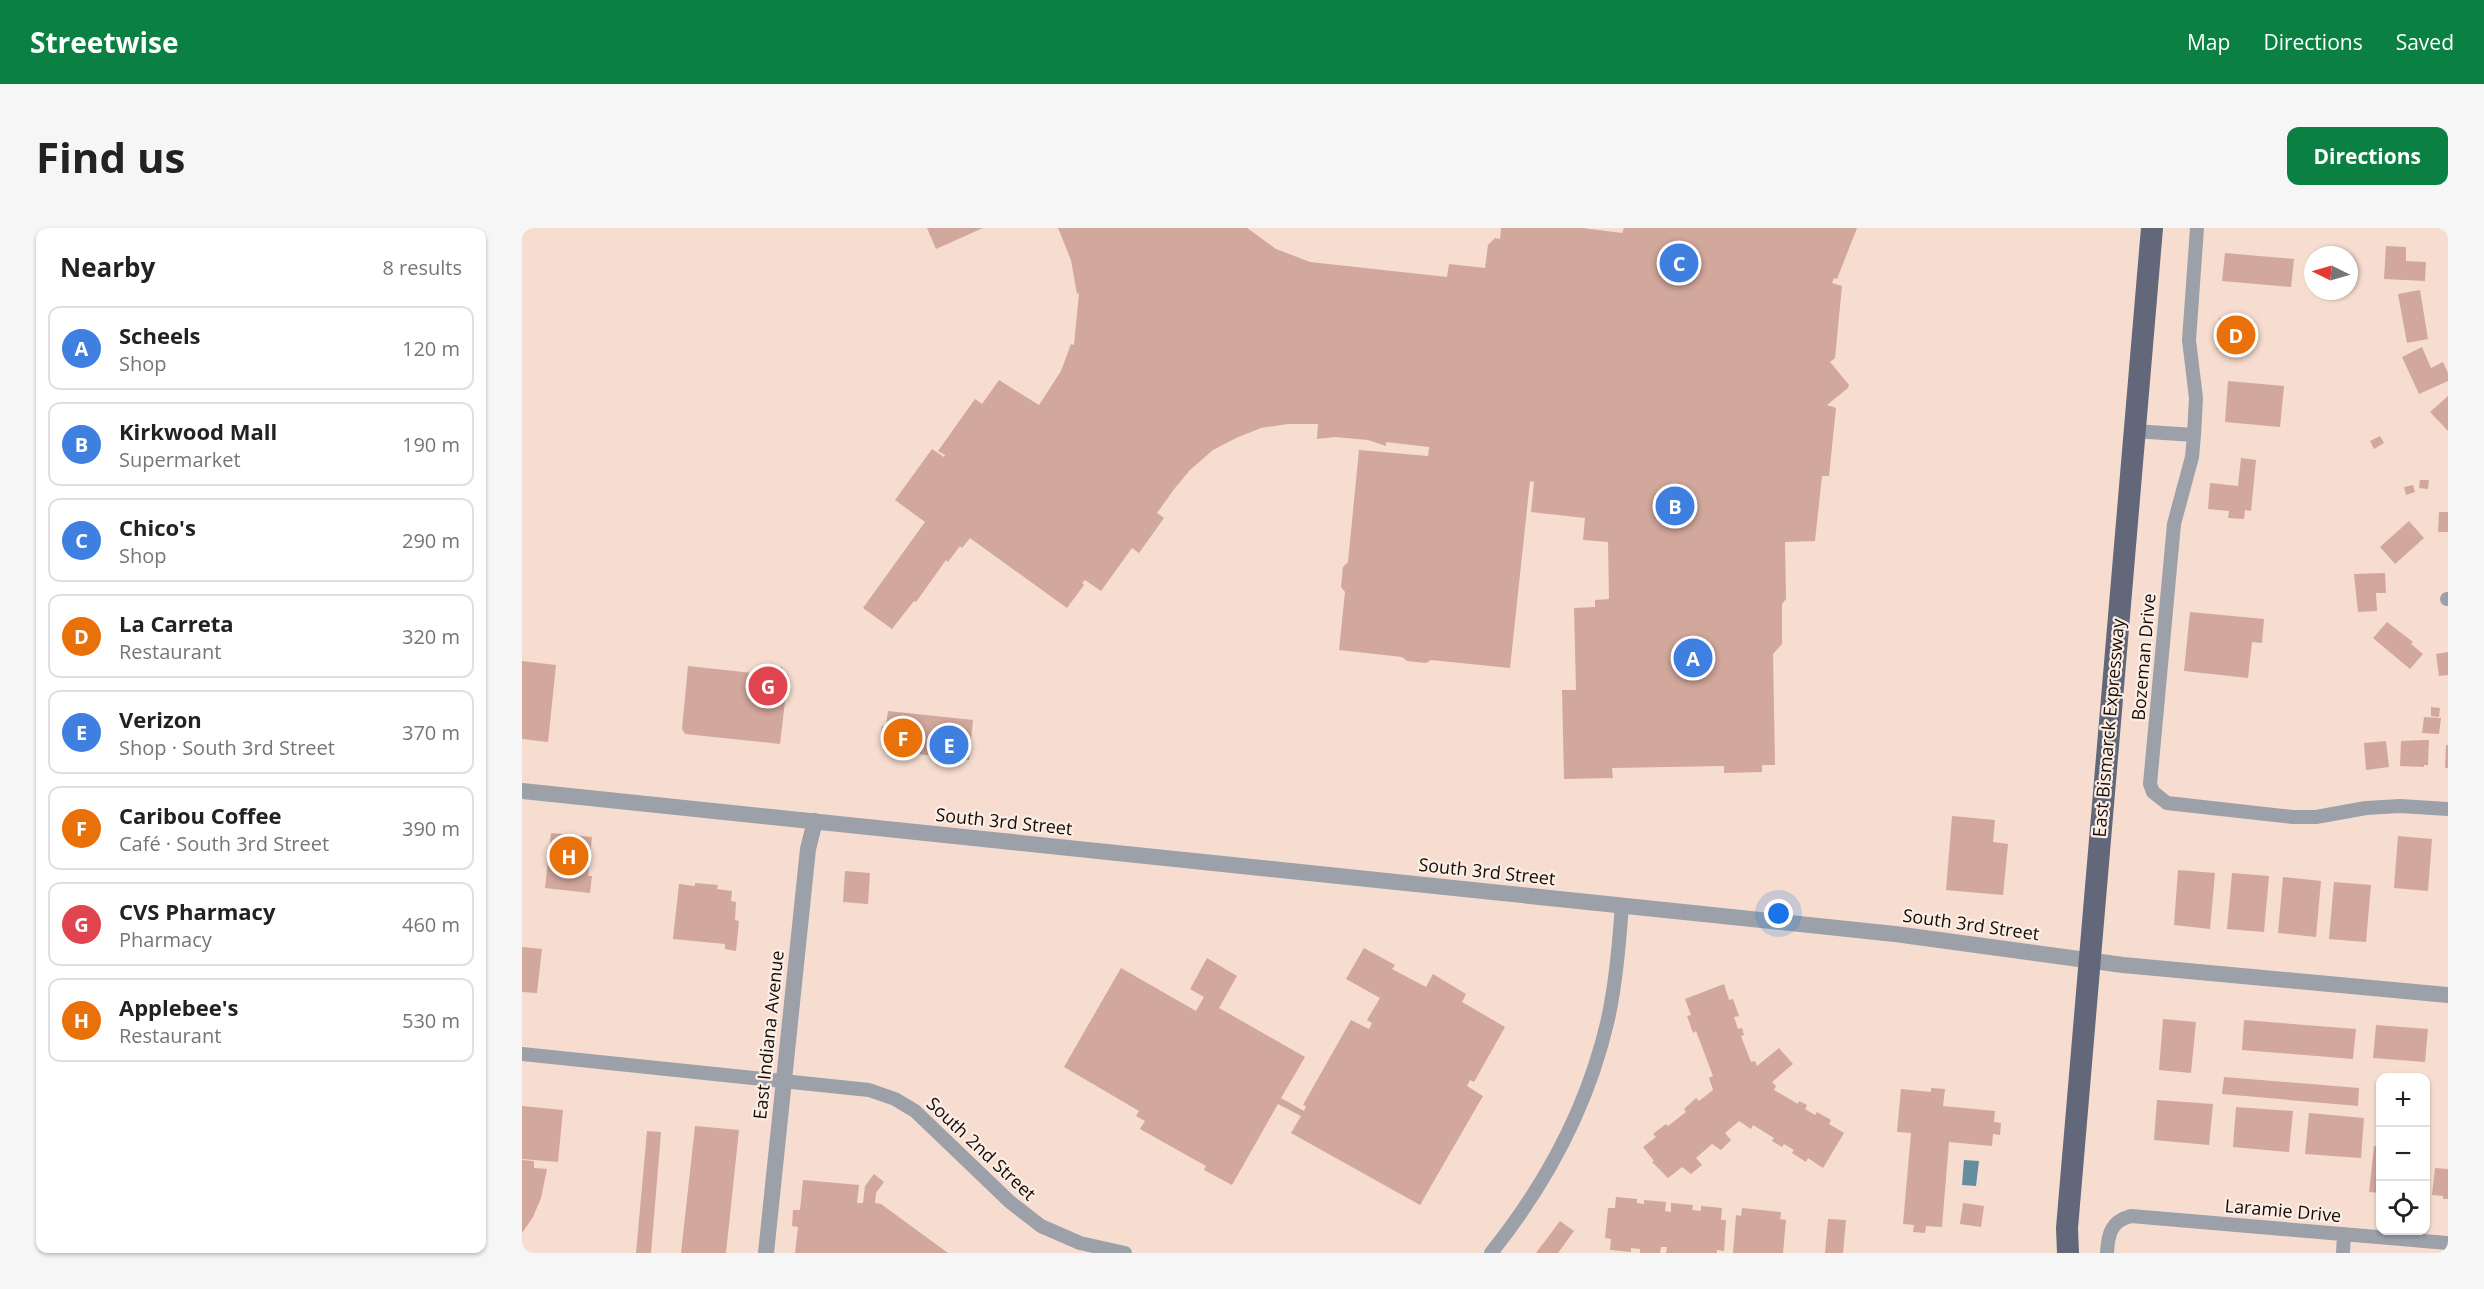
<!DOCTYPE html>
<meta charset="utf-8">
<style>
body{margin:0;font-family:"Open Sans",sans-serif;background:#f6f6f6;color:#222}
.controls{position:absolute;right:18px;bottom:18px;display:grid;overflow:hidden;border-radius:12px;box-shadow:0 2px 4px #0004}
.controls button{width:54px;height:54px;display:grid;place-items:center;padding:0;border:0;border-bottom:2px solid #e0e0e0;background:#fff;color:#222;font:30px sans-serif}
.compass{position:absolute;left:1782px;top:18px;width:54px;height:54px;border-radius:50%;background:#fff;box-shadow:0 2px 4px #0004;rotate:275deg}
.you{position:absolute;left:1257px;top:686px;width:21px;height:21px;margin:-15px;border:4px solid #fff;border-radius:50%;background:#1a73e8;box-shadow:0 0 0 9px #1a73e833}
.badge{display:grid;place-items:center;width:39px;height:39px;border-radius:50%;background:#0b8043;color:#fff;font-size:20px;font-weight:700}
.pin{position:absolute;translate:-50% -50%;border:3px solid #fff;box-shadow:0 2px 6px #0006}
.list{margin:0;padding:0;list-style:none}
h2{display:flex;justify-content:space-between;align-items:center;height:78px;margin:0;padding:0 24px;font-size:26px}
h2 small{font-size:20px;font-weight:400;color:#767676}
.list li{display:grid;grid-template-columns:39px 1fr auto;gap:18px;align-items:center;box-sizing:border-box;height:84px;margin:0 12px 12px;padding:0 12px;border:2px solid #e0e0e0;border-radius:12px}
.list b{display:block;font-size:22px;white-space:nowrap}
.list p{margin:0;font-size:20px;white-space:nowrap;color:#767676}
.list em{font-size:20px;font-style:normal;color:#767676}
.icon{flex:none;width:33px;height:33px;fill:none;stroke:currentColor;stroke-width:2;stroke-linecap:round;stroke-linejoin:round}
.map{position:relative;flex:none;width:1926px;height:1025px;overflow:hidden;border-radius:12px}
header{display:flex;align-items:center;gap:36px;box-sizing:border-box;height:84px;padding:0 30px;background:#0b8043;color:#fff}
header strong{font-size:28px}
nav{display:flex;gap:33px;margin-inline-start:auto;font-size:21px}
.intro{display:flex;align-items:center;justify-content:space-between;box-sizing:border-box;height:144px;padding:0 36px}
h1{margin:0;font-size:42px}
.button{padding:15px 27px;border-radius:12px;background:#0b8043;color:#fff;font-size:21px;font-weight:700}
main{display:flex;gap:36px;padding:0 36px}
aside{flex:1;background:#fff;border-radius:12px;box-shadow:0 2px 4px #0004}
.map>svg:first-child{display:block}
.water{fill:#648da0}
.building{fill:#d2a79c}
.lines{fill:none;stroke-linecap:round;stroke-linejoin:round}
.minor{stroke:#9ca0a9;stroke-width:14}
.tertiary{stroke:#9ca0a9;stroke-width:16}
.primary{stroke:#626879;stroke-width:22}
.labels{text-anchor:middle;stroke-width:4.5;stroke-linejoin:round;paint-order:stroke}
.street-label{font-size:18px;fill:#140c08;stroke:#fcede5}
</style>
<header>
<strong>Streetwise</strong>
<nav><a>Map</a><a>Directions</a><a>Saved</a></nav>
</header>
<div class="intro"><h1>Find us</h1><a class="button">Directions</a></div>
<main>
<aside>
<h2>Nearby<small>8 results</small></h2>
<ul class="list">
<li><span class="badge" style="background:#3f7fe0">A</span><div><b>Scheels</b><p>Shop</p></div><em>120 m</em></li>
<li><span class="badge" style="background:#3f7fe0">B</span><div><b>Kirkwood Mall</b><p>Supermarket</p></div><em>190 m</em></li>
<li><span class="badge" style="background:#3f7fe0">C</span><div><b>Chico's</b><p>Shop</p></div><em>290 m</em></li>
<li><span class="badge" style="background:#e8710a">D</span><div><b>La Carreta</b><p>Restaurant</p></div><em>320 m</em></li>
<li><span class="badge" style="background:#3f7fe0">E</span><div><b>Verizon</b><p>Shop · South 3rd Street</p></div><em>370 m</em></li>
<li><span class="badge" style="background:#e8710a">F</span><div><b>Caribou Coffee</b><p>Café · South 3rd Street</p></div><em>390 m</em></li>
<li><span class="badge" style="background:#e0444e">G</span><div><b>CVS Pharmacy</b><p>Pharmacy</p></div><em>460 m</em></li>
<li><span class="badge" style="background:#e8710a">H</span><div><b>Applebee's</b><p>Restaurant</p></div><em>530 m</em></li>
</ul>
</aside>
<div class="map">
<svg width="1926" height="1025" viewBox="0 0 1926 1025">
<rect width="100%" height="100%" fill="#f6ddd0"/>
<path class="water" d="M1442,932l15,1 -3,25 -14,-1z"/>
<path class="building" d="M405,0h56l-47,21z
M536,0h189l29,21 34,13 137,15 2,-13 36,4 3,-23 7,-7 5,1 1,-11h81l40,5 2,-5h233l-20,51 -3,-1 -2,5 10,3 -7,72 -5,4 19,23 -1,3 -21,17 9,3 -7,68h-7l-7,65 -30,1 1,57 -4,5v40l-9,10 2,111h-13v7l-38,1v-7l-112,2 1,10 -49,1 -2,-89h14l-2,-82 21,-1v-7l14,-1 -1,-57 -25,-2 2,-22 -54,-6 3,-30 -4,-1 -20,187 -79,-8 -5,3 -19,-2 -5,-4 -63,-7 6,-58 -4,-5 2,-20 5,-5 11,-112 69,6 1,-9 -43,-5v4l-18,-6 -33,-3 -18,2 1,-15h-30l-27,4 -25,10 -23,12 -23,20 -15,18 -18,25 7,5 -25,35 -7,-5 -31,43 -16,-11 -3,3 2,2 -17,23 -97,-70 -8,10 -2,-2 -12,16 -2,-2 -30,42 -2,-1 -22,28 -29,-21 62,-86 -30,-22 37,-51 12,8 1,-2 -7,-4 37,-52 7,5 17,-24 40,25 22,-34 10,-27 3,1 5,-52 -2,1 -6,-34z
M1864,18l20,1v14l20,1 -1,19 -41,-2z
M1703,25l69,6 -3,28 -69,-6z
M1898,62l8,49 -21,4 -9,-49z
M1697,90l36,3 -3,31 -35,-3z
M1900,119l9,21 12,-6 5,11v8l-29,13 -17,-37z
M1706,153l56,5 -4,41 -55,-5z
M1926,168v35l-18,-19z
M1858,208l4,7 -10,6 -4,-8z
M1719,230l15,2 -5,51 -6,-1 -1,9 -16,-1 1,-7 -21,-2 2,-26 28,3z
M1898,252h9l-1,9 -9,-1z
M1891,257l2,7 -9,3 -2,-8z
M1917,284h9v20h-10z
M1887,293l15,17 -29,26 -15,-17z
M1863,345l1,20h-10l1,18 -19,1 -4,-38z
M1668,384l74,7 -2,24 -10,-1 -4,36 -64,-7z
M1865,394l26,20 -2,2 12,10 -13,15 -37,-31z
M1926,424v23l-9,1 -3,-22z
M0,433l34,4 -8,77 -26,-3z
M166,438l83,9 10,-9 8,10 -10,8 7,9 -6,51 -95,-10 -3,-5z
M1909,479l9,1 -1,9 -8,-1z
M366,483l85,9 -4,40 -86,-10 2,-17h-4l1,-7h4z
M1902,489l17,1 -2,16 -17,-1z
M1902,512h5l-1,25h-4v2l-24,-1 1,-25z
M1864,513l3,26 -23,3 -2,-27z
M1924,517h2v23h-3z
M1430,588l43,4 -2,22 15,2 -5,51 -57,-5z
M29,605l41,4 -4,39h4l-2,17 -45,-5z
M1876,608l34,3 -4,52 -34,-3z
M1656,642l37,3 -5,56 -36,-4z
M323,643l25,2 -2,31 -25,-2z
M1710,645l37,3 -5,56 -37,-3z
M1761,649l38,4 -5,56 -38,-4z
M1812,654l37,3 -5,57 -37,-3z
M173,655l23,2 -1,4 15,2 -1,10 5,1 -1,18 4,1 -3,30 -11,-2v-5l-52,-5 6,-55 16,2z
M0,719l20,2 -5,44 -15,-1z
M842,720l31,17 -3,4 34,18 7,-13 33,20 -4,8 43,25 -31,55 -4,-2 -3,6 16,10 -63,109 -129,-72 10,-17 -23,-12 -46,81 -28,-15 2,-4 -66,-37 5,-8 -9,-5 3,-5 -75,-44 57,-99 75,43 8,-14 -14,-8 17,-31 30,18 -18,32 86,49 -24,41 23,13 2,-5 -3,-1 48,-85 18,9 3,-6 -5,-3 13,-22 -34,-19z
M1202,756l5,16 4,-1 6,17 -5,1 4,12 4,-1 2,7 -3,1 10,26 4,-1 2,5 22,-18 14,16 -21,18 4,4 -2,4 24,14 1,-3 8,4 -2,4 10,6 2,-3 14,8 -2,4 15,9 -21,35 -15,-10 -2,4 -14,-9 2,-3 -10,-6 -2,3 -10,-6 2,-3 -21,-13 -2,4 -12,-8 -14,12 6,7 -10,10 -9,-6 -16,14 6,7 -11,9 -9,-7 -14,11 -16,-16 2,-1 -11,-14 13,-10 -3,-3 13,-10 2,2 18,-14 -2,-3 12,-11 3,3 14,-11 -4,-12 4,-2 -17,-45 -3,2 -6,-17 4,-1 -6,-16z
M1641,791l33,3 -5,51 -32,-3z
M1722,792l112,9 -3,30 -111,-9z
M1854,797l52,4 -3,33 -52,-4z
M1702,849l135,11 -1,18 -136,-12z
M1409,860l14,1 -2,17 52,5 -1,11 7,1 -1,12 -7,-1 -1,12 -43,-4 -7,85 -16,-1 -1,7 -12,-1 1,-7 -11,-1 8,-91 -14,-1 4,-43 30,3z
M1635,872l56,4 -4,41 -55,-5z
M0,878l41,4 -5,52 -36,-3z
M1714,879l57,4 -4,41 -56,-5z
M1787,885l55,5 -3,40 -56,-4z
M173,898l44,4 -13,123h-45z
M125,903l14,1 -10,121h-15z
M1852,918l6,1v46l-11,-1z
M0,932l12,1v7l13,1 -6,29 -8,19 -11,16z
M1913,940l13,1v30h-5v-3l-11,-1z
M352,946l10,8 -8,11 -1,10 6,1 67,49h-153l3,-26 -6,-1 1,-16h7l3,-30 56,5 -2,18h6l2,-17z
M1094,969l21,2v4l7,1v-4l22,2 -1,9 6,1v-9l22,2 -1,5 9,1v-5l21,2 -1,12h5l-2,31 -7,-1v3h-51l1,-6h-6l-1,6h-20v-4l-9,-1v4l-21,-2 1,-11 -6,-1 3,-30h7z
M1441,975l21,3 -3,21 -21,-3z
M1220,980l39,4 -1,7 6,1 -3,33h-50l3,-38 5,1z
M1306,991l18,1 -3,33h-18z
M1038,993l14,10 -16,22h-22z"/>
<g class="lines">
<path class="minor" d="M1675,0l-8,112 7,58 -2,37 -2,22 -18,67 -24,260 3,8 14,11 126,14h23l50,-9 34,-2 48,3
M1612,203l60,4
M1925,371h1
M0,826l347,36 26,9 20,12 95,91 31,24 39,17 45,10
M969,1025c56,-70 97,-146 117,-234 8,-37 11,-75 14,-113
M1585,1025c1,-19 4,-32 24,-37l317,27
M1821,1025l1,-19"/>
<path class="tertiary" d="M0,563l1373,143 228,31 325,30
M244,1025l42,-404 7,-28"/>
<path class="primary" d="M1546,1025l-1,-25 85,-1000"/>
</g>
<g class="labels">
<g class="street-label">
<text transform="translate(1622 429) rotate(-85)" y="6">Bozeman Drive</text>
<text transform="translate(1587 500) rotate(-85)" y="6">East Bismarck Expressway</text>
<text transform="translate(482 594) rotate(6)" y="6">South 3rd Street</text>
<text transform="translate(965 644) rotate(6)" y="6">South 3rd Street</text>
<text transform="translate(1449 697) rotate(8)" y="6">South 3rd Street</text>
<text transform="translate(247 807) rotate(-84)" y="6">East Indiana Avenue</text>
<text transform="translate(459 921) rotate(43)" y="6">South 2nd Street</text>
<text transform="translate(1761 983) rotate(5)" y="6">Laramie Drive</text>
</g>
</g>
</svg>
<div class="controls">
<button>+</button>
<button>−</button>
<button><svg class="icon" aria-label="locate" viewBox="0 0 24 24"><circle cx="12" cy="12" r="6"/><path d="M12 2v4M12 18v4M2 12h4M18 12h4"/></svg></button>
</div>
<svg class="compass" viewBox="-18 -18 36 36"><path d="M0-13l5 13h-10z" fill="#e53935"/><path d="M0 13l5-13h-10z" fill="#767676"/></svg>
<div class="you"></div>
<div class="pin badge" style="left:1171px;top:430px;background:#3f7fe0">A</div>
<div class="pin badge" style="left:1153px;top:278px;background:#3f7fe0">B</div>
<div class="pin badge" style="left:1157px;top:35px;background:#3f7fe0">C</div>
<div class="pin badge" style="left:1714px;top:107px;background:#e8710a">D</div>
<div class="pin badge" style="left:427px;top:517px;background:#3f7fe0">E</div>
<div class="pin badge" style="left:381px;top:510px;background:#e8710a">F</div>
<div class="pin badge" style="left:246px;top:458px;background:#e0444e">G</div>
<div class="pin badge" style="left:47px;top:628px;background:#e8710a">H</div>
</div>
</main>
